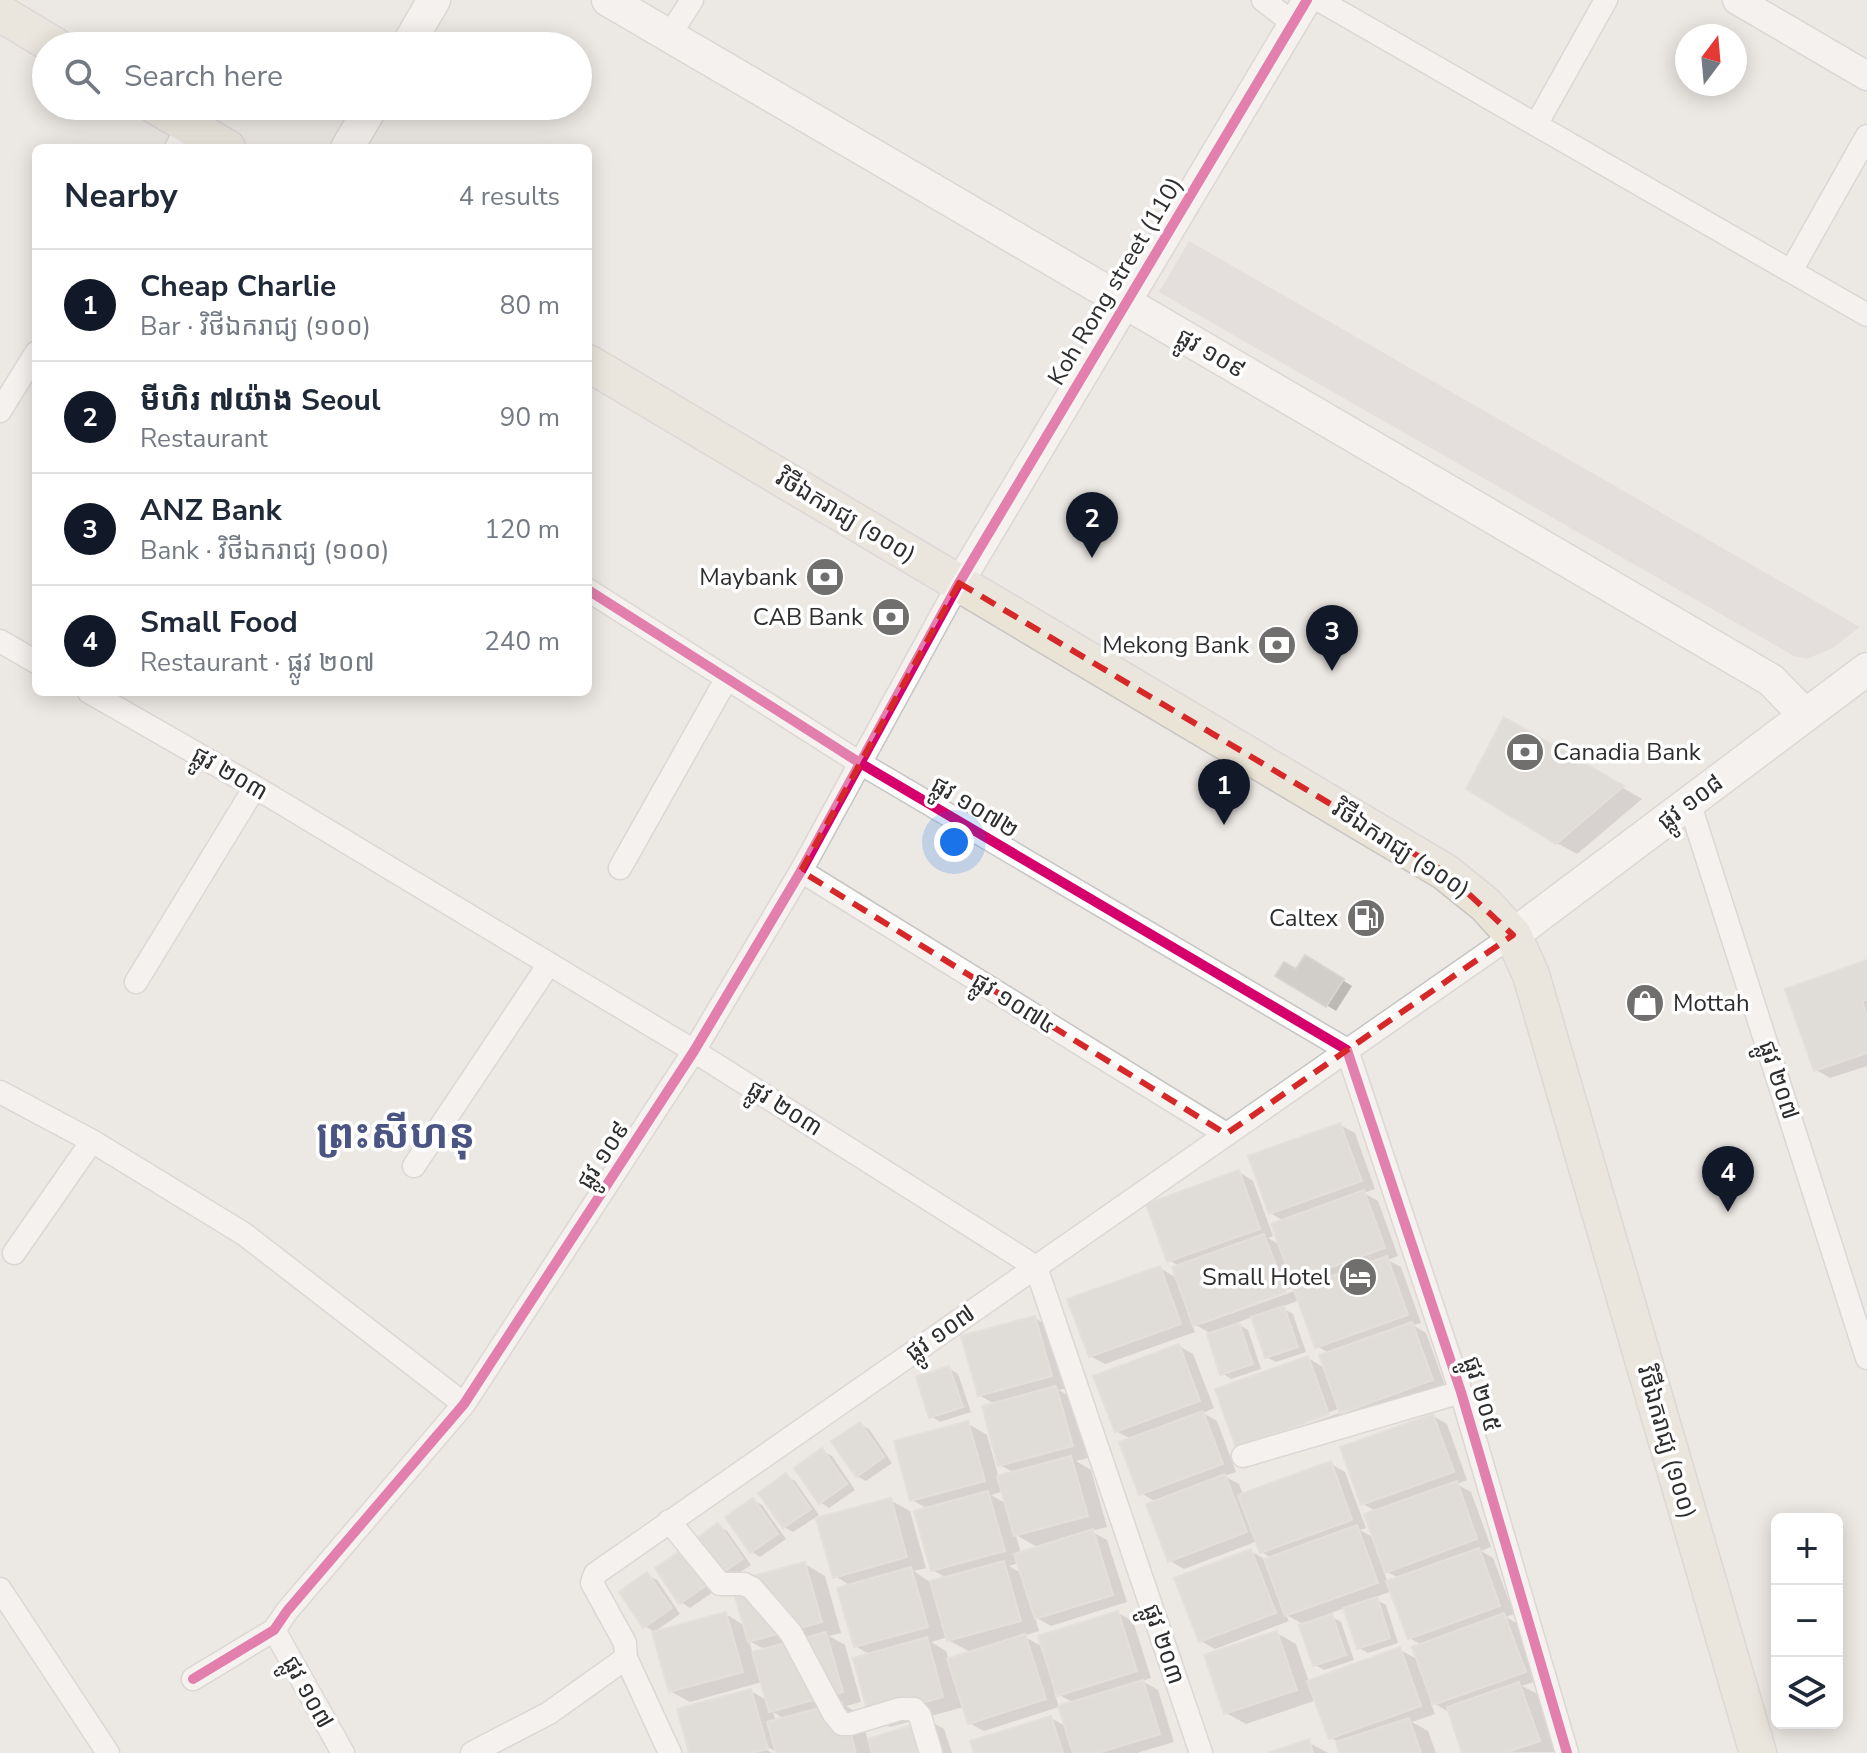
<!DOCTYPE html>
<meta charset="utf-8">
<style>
body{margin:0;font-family:"Nunito Sans","Noto Sans Khmer",sans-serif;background:#f6f6f7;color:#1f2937}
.controls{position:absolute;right:24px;bottom:24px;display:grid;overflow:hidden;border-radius:12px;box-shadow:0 4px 20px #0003}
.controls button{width:72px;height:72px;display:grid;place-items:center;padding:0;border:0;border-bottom:2px solid #e0e1e3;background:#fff;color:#1f2937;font:40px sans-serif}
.compass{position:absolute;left:1675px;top:24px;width:72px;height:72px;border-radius:50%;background:#fff;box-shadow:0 4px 20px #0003;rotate:16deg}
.you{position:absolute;left:954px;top:842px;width:28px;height:28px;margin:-20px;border:6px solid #fff;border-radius:50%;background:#1a73e8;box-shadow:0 0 0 12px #1a73e833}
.badge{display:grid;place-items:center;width:52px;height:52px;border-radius:50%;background:#111827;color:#fff;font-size:26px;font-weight:700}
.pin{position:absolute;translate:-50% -66px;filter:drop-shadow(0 2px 4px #0008)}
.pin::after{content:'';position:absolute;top:42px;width:28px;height:24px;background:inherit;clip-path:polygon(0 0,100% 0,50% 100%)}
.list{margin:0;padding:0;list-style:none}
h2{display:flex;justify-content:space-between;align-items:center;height:104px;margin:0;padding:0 32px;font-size:34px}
h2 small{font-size:26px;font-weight:400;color:#747a83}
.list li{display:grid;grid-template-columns:52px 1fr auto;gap:24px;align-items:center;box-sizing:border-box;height:112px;padding:0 32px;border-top:2px solid #e0e1e3}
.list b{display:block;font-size:30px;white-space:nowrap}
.list p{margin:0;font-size:26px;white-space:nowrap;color:#747a83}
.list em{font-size:26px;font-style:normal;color:#747a83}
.icon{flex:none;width:44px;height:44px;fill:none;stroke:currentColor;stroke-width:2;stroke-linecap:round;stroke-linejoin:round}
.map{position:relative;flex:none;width:1867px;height:1753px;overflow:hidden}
.search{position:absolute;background:#fff;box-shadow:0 4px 20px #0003;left:32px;top:32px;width:560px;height:88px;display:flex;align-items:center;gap:20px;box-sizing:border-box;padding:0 28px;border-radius:44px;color:#747a83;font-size:30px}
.panel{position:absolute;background:#fff;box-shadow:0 4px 20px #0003;left:32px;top:144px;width:560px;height:552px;border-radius:12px}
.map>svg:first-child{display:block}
.plaza{fill:#dad6d2}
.shadow{fill:#0003;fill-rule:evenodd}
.building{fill:#d1ceca;stroke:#d7d4d0;stroke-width:2}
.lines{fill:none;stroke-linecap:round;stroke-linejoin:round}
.minor-casing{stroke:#c6c4c5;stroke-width:25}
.tertiary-casing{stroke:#c6c4c5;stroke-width:31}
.secondary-casing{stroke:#c6c4c5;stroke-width:35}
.primary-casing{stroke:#c6c5c4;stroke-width:39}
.minor{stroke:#fcfcfb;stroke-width:22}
.tertiary{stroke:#fcfcfb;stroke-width:28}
.secondary{stroke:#fcfcfb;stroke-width:32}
.primary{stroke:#e9e4d5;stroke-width:36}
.cycleway-casing{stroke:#fff;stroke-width:15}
.cycleway{stroke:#d6006c;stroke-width:10}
.marked{fill:none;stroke:#d62828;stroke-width:6;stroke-dasharray:16 10;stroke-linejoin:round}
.labels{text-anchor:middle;stroke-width:7;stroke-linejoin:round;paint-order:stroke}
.street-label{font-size:24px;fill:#2e2e2e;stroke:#fff}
.poi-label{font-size:24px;fill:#2e2e2e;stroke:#fff;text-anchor:end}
.town-label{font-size:40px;font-weight:bold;fill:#4a5583;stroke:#fff}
</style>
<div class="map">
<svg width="1867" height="1753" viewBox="0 0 1867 1753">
<rect width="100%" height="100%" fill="#ece8e4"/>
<path class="plaza" d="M1189,241l671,386 -29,22 -25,10 -12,-3 -545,-312 -90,-52z"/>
<path class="shadow" d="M1505,720l137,79 -65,55 -20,-11z
M1306,957l46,29 -16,25 -58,-36 18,-3z
M1867,963v103l-37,12 -14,-8z
M1340,1125l15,8 20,56 -11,4 14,8 20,55 -10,4 13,7 20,56 -8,2 13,8 20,55 -90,32 -18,-11 -93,33v4l94,-33 3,9 -90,32 -14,-8 -20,-55 90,-33 18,11 -4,-12 8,-3 -13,-8 -17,-46 -19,7 12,7 13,38 -30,10 -10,-5 -13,-40 -17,6 12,7 13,39 -30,10 -9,-6 -14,-41 -17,-10 4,10 -90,32 -15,-8 -20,-55 90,-33 18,11 -4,-10 6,-2 -11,-7 -20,-55 90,-33 14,9 20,55 -5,2 14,8 -8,-21 10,-4 -14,-8 -20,-56zM1291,1278l15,9 -104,37v-4l92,-33z
M1035,1318l19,12 16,57 -11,3 16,10 16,57 -15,4 15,9 16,57 -16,4 16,9 20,62 -76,24 -16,-9 4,14 -16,5 20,11 75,-34 15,8 18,57 -9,3 16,9 16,52 -37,11h-161l75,-35 16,9 7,-24 -20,-11 5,15 -75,24 -15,-8 -5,-16 -74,20 -19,-11v-61l-16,-9 -4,-60 -16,-10 55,-76 20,11 16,57 -12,3 17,12 16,-5 -15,-8 -4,-61 -16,-9 55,-77 20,12 12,43 16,-5 -15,-8 -4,-60 -17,-10zM1004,1491l3,13 -16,-9zM1016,1535l23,13 -18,6zM1019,1563l4,11 -14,-8zM948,1637v3l24,13 -23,7 -3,-9 -15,-9z
M1179,1346l14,8 21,54 -11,5 14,8 19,51 -12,4 15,8 4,11 88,-31 14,8 21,56 -6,2 14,8 3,-26 -14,-8 70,-88 14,8 20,56 -10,4 14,8 20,55 -10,4 12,7 21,56 -8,3 12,7 21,56 -17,6 17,9 19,57 -93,1 -16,-41 -19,-11 5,13 -23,8 16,9 8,22h-95l-3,-11 -8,-5 -13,-37 -71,24 -20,-11 51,-80 19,11 13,38 91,-32 19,10 3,-15 -13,-7 -17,-47 -19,7 13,7 12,38 -30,10 -9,-5 -14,-40 -17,6 13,8 13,38 -30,10 -9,-5 -10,-40 -19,-10 3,6 -74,28 -14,-8 50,-90 15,9 6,-2 -11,-6 -3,-11 -74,28 -14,-8 -14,-59 -15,-9 -10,-54 -15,-8zM1383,1570l16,8 -11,4z
M949,1368l9,6 13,38 -31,10 -9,-6z
M860,1424l9,5 23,34 -26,18 -9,-5z
M823,1451l9,5 23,34 -26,18 -9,-6z
M786,1476l9,5 24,34 -26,17 -9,-5z
M753,1500l9,5 24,34 -26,18 -9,-6z
M718,1526l9,5 24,34 -26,17z
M683,1551l33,39 -26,18 -9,-6z
M805,1564l20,12 16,57 -12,3 16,9 16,57 -15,4 15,9 7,26 62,-20 14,8 8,24h-174l-18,-11 -2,3 14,8h-81l60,-62 17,10 -6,-19 -72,20 -20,-11 56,-77 19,12zM749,1641l17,9 -13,4zM773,1712l12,7 -9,3z
M647,1575l10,5 23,34 -26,18 -9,-6z
M1308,1742l20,11h-54z"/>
<path class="building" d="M1504,717l120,69 -68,58 -90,-55z
M1305,955l39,24 -18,28 -51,-31 9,-14 12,7z
M1867,960v40l-5,1 5,15v37l-53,18 -29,-82z
M1340,1123l22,58 -93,33 -21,-58z
M1239,1170l21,59 -93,33 -21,-58z
M1364,1190l21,58 -93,33 -21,-57z
M1264,1234l22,58 -93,34 -21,-59z
M1387,1256l21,59 -93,33 -21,-58z
M1160,1266l21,58 -92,33 -22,-58z
M1284,1306l14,41 -33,11 -14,-41z
M1035,1316l17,60 -74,20 -17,-60z
M1412,1322l21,58 -93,34 -21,-59z
M1239,1323l14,41 -33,11 -13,-41z
M1179,1344l21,57 -85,31 -22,-56z
M1308,1356l21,58 -93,34 -21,-59z
M949,1366l14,41 -34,11 -13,-41z
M1056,1386l17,60 -75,20 -16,-60z
M1203,1411l20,53 -84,31 -20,-53z
M1433,1414l21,58 -93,33 -21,-58z
M968,1421l17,60 -75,20 -16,-60z
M860,1422l24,35 -28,20 -25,-36z
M822,1448l25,36 -28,20 -25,-36z
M1071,1456l17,60 -74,20 -17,-60z
M1331,1461l21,59 -92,33 -22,-58z
M786,1473l25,36 -28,19 -25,-35z
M1225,1474l22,58 -79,30 -22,-58z
M1457,1481l20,58 -92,34 -21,-59z
M988,1491l17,60 -74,20 -17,-60z
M753,1498l25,36 -28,19 -25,-36z
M891,1498l16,59 -74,21 -17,-60z
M718,1523l25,36 -29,19 -24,-35z
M1357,1525l21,58 -93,33 -21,-57z
M1093,1529l20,66 -78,24 -21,-65z
M1479,1548l21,58 -92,33 -22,-58z
M683,1549l25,35 -29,20 -24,-36z
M1251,1549l25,64 -77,29 -25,-64z
M1004,1561l17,60 -74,20 -17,-60z
M805,1562l17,60 -74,20 -17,-60z
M911,1567l17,60 -74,20 -17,-59z
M647,1572l25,36 -29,20 -24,-36z
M1377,1597l13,41 -33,11 -14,-41z
M1118,1611l19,60 -80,25 -19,-60z
M726,1612l17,60 -74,20 -17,-60z
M1504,1613l22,59 -93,33 -21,-58z
M1332,1614l14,41 -33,11 -14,-41z
M1277,1631l20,59 -73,24 -20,-59z
M826,1632l17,60 -74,20 -17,-60z
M1025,1634l21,65 -78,25 -21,-65z
M927,1637l16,60 -74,20 -16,-59z
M1400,1647l21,59 -92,33 -22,-58z
M1143,1680l17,54 -62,19h-25l-15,-47z
M1519,1682l21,59 -36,12h-42l-15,-46z
M751,1689l17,60 -17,4h-62l-12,-44z
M842,1702l14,51h-80l-9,-31z
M1051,1716l12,37h-89l-4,-12z
M1409,1718l12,35h-82l-3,-11z
M930,1719l11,34h-69l-4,-14z
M1309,1739l4,14h-45z"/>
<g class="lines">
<defs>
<path id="minor" d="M1263,0l30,23
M1319,0l548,315
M669,36l23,-36
M1536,125l70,-125
M176,148l12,-23
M1791,271l76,-135
M0,411l36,-58
M588,590l272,173 487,287 114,342 106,361
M0,641l36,21
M89,692l166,95 439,264 342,216 165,486
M1689,802l178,556
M620,868l107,-190
M801,871l425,263
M136,982l119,-195
M0,1092l92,49 152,93 220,170
M414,1166l135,-202
M14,1253l78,-112
M1243,1456l218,-64
M669,1521l51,63h24l8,4 39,45 43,81 8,10h8l50,-15h14l6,7 11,37
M0,1589l108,164
M274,1630l69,123
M626,1658l44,95
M193,1679l81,-49 13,-19 177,-207 230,-353 107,-180 158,-288
M472,1753l77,-40 77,-55 -1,-15 -33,-60 3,-9 918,-639"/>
<path id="tertiary" d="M1737,0l130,76
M959,583l348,-583"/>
<path id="secondary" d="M608,0l1163,680 34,35
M407,46l27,-46
M347,148l25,-42
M1513,935l354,-266"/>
<path id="primary" d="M0,13l55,33
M156,106l71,42
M588,363l857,509 41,33 27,30 18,40 227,778"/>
</defs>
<use href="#minor" class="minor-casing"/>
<use href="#tertiary" class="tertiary-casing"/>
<use href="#secondary" class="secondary-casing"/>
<use href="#primary" class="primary-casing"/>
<use href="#minor" class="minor"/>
<use href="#tertiary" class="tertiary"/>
<use href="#secondary" class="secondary"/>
<use href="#primary" class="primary"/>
<defs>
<path id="cycleway" d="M588,590l272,173 487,287 114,342 106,361
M193,1679l81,-49 13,-19 177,-207 230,-353 107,-180 158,-288 348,-583"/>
</defs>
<use href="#cycleway" class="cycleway-casing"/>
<use href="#cycleway" class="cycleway"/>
</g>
<path d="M0 0H1867V1753H0ZM959,583l486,289 68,63 -287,199 -425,-263z" fill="#ece8e4" fill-opacity=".55" fill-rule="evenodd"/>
<path class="marked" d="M959,583l486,289 68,63 -287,199 -425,-263z"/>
<defs>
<symbol id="bank-disc" viewBox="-11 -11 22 22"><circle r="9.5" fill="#706f6e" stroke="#fff"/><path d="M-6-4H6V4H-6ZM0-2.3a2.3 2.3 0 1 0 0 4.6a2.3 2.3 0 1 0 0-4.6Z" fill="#fff"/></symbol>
<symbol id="fuel-disc" viewBox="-11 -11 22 22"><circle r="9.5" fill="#706f6e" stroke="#fff"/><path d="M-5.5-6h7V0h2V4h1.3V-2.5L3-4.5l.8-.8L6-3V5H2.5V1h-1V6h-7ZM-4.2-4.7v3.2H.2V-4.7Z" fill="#fff"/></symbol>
<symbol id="shop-disc" viewBox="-11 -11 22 22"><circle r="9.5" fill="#706f6e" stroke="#fff"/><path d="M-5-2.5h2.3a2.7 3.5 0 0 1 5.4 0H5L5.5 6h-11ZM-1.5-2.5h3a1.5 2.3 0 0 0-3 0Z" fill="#fff"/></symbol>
<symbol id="hotel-disc" viewBox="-11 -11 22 22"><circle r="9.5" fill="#706f6e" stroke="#fff"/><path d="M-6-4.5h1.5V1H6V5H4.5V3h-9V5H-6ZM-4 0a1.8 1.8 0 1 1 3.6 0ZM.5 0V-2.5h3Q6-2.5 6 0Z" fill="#fff"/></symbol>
</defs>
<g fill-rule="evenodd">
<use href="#bank-disc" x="803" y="555" width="44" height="44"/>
<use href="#bank-disc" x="869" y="595" width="44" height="44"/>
<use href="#bank-disc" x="1255" y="623" width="44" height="44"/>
<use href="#bank-disc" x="1503" y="730" width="44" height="44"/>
<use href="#fuel-disc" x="1344" y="896" width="44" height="44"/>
<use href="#shop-disc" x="1623" y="981" width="44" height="44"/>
<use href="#hotel-disc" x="1336" y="1255" width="44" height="44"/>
</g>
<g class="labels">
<g class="street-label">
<text transform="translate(1115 281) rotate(-59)" y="8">Koh Rong street (110)</text>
<text transform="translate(1211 353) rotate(30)" y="8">ផ្លូវ ១០៩</text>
<text transform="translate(846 516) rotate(31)" y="8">វិថីឯករាជ្យ (១០០)</text>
<text transform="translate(230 773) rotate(30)" y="8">ផ្លូវ ២០៣</text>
<text transform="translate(1690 802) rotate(-37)" y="8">ផ្លូវ ១០៨</text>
<text transform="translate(975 807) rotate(31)" y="8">ផ្លូវ ១០៧២</text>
<text transform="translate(1401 849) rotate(33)" y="8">វិថីឯករាជ្យ (១០០)</text>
<text transform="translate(1014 1003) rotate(32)" y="8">ផ្លូវ ១០៧៤</text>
<text transform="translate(1779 1080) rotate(72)" y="8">ផ្លូវ ២០៧</text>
<text transform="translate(785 1108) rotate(32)" y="8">ផ្លូវ ២០៣</text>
<text transform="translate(603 1155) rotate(-57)" y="8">ផ្លូវ ១០៩</text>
<text transform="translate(940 1333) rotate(-35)" y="8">ផ្លូវ ១០៧</text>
<text transform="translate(1482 1394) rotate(73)" y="8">ផ្លូវ ២០៥</text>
<text transform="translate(1667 1442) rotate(74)" y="8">វិថីឯករាជ្យ (១០០)</text>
<text transform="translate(1164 1644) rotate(71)" y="8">ផ្លូវ ២០៣</text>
<text transform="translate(308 1692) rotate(61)" y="8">ផ្លូវ ១០៧</text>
</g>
<g class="poi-label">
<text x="797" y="585">Maybank</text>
<text x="863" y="625">CAB Bank</text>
<text x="1249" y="653">Mekong Bank</text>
<text x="1553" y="760" text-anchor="start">Canadia Bank</text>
<text x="1338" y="926">Caltex</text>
<text x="1673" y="1011" text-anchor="start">Mottah</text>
<text x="1330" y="1285">Small Hotel</text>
</g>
<g class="town-label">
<text x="396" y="1148">ព្រះសីហនុ</text>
</g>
</g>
</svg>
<div class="controls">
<button>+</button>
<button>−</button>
<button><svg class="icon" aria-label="layers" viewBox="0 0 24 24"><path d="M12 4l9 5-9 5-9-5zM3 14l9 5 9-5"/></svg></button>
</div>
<svg class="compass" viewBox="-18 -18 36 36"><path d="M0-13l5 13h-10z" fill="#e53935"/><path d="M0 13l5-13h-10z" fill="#747a83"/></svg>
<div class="you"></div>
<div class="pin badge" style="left:1224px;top:825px">1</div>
<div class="pin badge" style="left:1092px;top:558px">2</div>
<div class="pin badge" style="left:1332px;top:671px">3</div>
<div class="pin badge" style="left:1728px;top:1212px">4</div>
<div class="search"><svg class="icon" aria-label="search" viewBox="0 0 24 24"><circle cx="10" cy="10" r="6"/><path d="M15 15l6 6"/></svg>Search here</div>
<section class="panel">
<h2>Nearby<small>4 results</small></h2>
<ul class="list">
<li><span class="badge">1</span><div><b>Cheap Charlie</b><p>Bar · វិថីឯករាជ្យ (១០០)</p></div><em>80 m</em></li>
<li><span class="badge">2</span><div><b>មីហិរ ៧យ៉ាង Seoul</b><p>Restaurant</p></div><em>90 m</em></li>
<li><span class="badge">3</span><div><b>ANZ Bank</b><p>Bank · វិថីឯករាជ្យ (១០០)</p></div><em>120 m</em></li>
<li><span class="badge">4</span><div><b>Small Food</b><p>Restaurant · ផ្លូវ ២០៧</p></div><em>240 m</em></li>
</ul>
</section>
</div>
